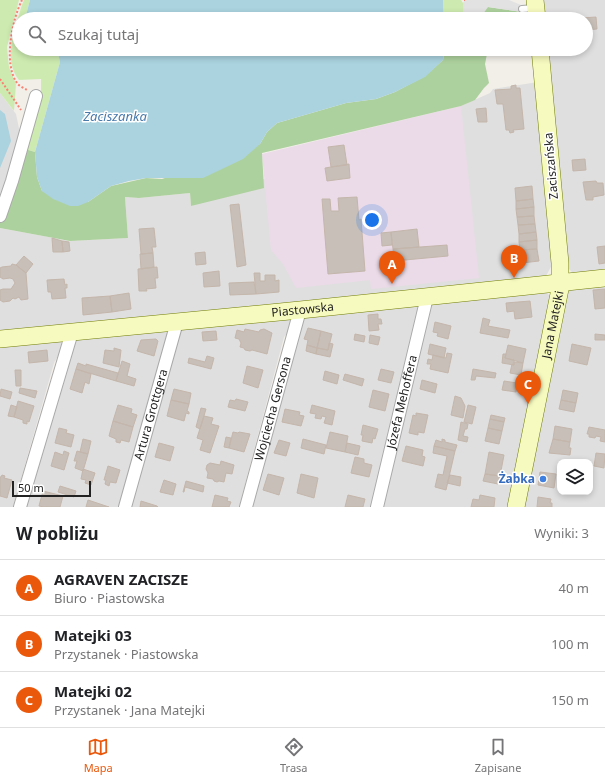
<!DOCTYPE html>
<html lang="pl">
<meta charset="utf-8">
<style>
body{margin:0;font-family:"Noto Sans",sans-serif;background:#f6f6f6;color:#202124}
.controls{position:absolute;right:12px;bottom:12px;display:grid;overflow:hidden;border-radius:8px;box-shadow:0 2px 6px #0003}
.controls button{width:36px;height:36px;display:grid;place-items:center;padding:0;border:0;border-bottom:1px solid #e0e0e0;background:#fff;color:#202124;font:20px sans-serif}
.scale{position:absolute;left:12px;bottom:10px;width:79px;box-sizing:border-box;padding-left:4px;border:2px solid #222;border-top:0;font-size:11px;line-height:14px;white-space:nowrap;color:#222;-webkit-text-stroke:3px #fff;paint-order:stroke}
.you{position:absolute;left:372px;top:220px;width:14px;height:14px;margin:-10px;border:3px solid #fff;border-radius:50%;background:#1a73e8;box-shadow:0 0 0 6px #1a73e833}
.badge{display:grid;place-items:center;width:26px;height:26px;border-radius:50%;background:#ea580c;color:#fff;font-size:13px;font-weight:700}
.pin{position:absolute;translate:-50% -33px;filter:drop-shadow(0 1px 2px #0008)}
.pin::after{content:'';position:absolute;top:21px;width:14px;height:12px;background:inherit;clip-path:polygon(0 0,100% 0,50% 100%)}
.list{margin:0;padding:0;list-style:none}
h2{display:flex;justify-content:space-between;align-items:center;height:52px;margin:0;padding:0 16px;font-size:17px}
h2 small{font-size:13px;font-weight:400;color:#757577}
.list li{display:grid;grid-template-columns:26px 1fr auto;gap:12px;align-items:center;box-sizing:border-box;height:56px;padding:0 16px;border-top:1px solid #e0e0e0}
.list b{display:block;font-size:15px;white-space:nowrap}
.list p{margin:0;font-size:13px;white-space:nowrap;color:#757577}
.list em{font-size:13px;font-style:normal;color:#757577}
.icon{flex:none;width:22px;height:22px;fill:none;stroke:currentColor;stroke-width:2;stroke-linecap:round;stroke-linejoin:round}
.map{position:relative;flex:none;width:605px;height:507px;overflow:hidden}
.search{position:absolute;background:#fff;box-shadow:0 2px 6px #0003;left:12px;right:12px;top:12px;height:44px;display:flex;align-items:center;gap:10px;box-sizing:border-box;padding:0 14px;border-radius:22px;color:#757577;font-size:15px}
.sheet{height:220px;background:#fff}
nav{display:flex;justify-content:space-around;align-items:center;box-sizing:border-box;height:56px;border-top:1px solid #e0e0e0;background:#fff;font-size:11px;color:#757577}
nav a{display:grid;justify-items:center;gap:2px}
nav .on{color:#ea580c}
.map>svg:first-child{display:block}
.residential{fill:#e0dfdf;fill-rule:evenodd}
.industrial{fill:#ebdbe8}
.grass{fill:#cdebb0}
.forest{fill:#add19e}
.parking{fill:#e2e2e2}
.water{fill:#aad3df}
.building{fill:#c7bfb8;stroke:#c4b6ab}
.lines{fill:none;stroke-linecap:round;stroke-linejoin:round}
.lane-casing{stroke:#a9a9a9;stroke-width:8}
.street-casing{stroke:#a9a9a9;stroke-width:14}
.secondary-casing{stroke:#707d05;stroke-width:18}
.path{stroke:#fa8072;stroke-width:2;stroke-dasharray:2 2;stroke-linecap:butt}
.lane{stroke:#fff;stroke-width:6}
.street{stroke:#fff;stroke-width:12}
.secondary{stroke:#f7fabf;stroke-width:17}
.shop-dot{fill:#3f7fe0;stroke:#fff;stroke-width:1.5}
.labels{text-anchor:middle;stroke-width:3;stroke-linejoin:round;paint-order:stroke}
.street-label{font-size:12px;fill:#222;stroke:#fff}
.shop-label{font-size:12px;font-weight:bold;fill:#366cbe;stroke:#fff;text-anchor:end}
.water-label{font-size:13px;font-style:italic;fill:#4a7aab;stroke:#fff}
</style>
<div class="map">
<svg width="605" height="507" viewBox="0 0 605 507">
<rect width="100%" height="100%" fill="#f2efe9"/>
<path class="residential" d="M541,0h64v272l-32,1 -5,-5 -23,-219h41v-30h-44z
M538,82l15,181 -7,13 -546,58v-106l70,13 58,-3 -3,-41 14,1 51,-5 1,13 270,-100 29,-13 3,-4z
M0,93l16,21 4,19 -20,74z
M605,284v223h-84l46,-218zM560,462h30v30h-30z
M546,292l4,4 -40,211h-128l48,-202 4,-3z
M426,303l-53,204h-123l52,-186 5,-6z
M287,316l5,6 -3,9 -5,6 -45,170h-110l49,-174 6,-6z
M164,329l3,4v4l-49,170h-93l50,-169z
M60,339l3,8 -9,16 -41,144h-13v-162z"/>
<path class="industrial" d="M461,106l18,172 -108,11 -1,-9 -74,8 -13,-24 -12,-14 -9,-96z"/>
<path class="grass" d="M0,0h19l-12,47 2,20 7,17 -2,27 -14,-18z
M24,0h6l-5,19h-6v30h38l3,13 -25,90 -10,-3 16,-53v-17l-22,1c-14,-17 -7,-42 -1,-62 2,-6 3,-12 6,-18z
M443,0h18l2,3v11l-19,1z"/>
<path class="forest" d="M488,7l34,5 -5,7h-73v-4l19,-1z
M445,49h43l-3,15 4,19 -5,5 -9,12 -14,6 -199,47 2,35 -73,18 -1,-13 -51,5 -14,-1 3,41 -58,3 -70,-13v-5l25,-74 10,3 2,25 5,14 46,11 23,-16 35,-8 16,1 98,-35 7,-12 10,-9 69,-20 30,-4 19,-7 30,-16 18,-16z"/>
<path class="parking" d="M465,0h44l12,5 1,7 -34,-5 -5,7h-20v-11z"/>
<path class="water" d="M30,0h413l1,19h-419z
M57,49h388l-2,11 -18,17 -30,15 -19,7 -30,4 -69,20 -10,9 -7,12 -17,15 -40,19h-57l-17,3 -18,5 -23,16 -10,4h-8l-17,-7 -11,-8 -5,-14 -2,-25 25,-90z
M0,110l5,4 6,27 -11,27z"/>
<path class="building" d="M596,17l1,12 -11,1v-11l-4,-1z
M516,85v3h4l4,41 -11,1 1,2 -4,1 -1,-3h-3l-3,-26h-6l-2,-14 16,-1v-3z
M486,108l1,14h-9l-2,-13z
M344,145l3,20 -16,2 -3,-20z
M585,159l1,11 -13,1 -1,-11z
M349,164l1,14 -23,3 -2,-13z
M596,181l1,2h6l1,12 -11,2v3h-7l-3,-18z
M532,186l1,13 -17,2 -1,-13z
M357,197l2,23 2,-1 4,52 -37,3 -6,-75h8l1,12h8l-1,-13z
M533,199l1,8 -18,2v-8z
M239,204l7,61 -9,2 -7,-62z
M534,207v9l-17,1 -1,-8z
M534,216l1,8 -17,1 -1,-8z
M535,224l1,8 -17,2 -1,-9z
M154,228l2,19h-4l1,6 -12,1 -2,-25z
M417,229l2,18 -26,2 -2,-17z
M391,232l1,13 -10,1 -1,-13z
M536,232l1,8 -18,2v-8z
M52,238l10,3 1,11h-10z
M537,240v9l-17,1 -1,-8z
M62,241l7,1 1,9 -7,1z
M447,245l1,11 -54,5 -1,-12z
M605,246v17l-6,1 -2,-17z
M537,249l2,12 -17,2 -2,-13z
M205,252l1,12 -10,1 -1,-12z
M153,253l1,14 -13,2 -1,-15z
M24,256l9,8 -7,9 -10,-8z
M12,264l4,1 10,8 2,26 -7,1 -2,-3 -4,2 -2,-1 -3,3 -7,1 -3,-2v-10l3,-1h8l4,-6 -2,-4 -3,-1 -7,1 -3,-2v-9l2,-1 9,-1z
M157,267l1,11h-3l1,10 -10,1 1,2h-8l-1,-22z
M219,271l1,15 -16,1 -1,-14z
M254,273h6v8h5v-6h10v6l4,-1v12l-23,2z
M64,279l1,6 2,-1v4h-2l1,10 -14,1 -1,-7h-3l-1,-12z
M254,282l2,12 -26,1 -1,-12z
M605,289v19l-10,1 -2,-19z
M129,293l2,16 -19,3 -2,-16z
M110,296l2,16 -29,3 -1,-17z
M530,301l2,16 -17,2 -1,-8 -7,1 -1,-9z
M378,314v5h3l1,5h-4l1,6 -10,1 -1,-16z
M483,318l7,2 -2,6 22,4 -2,8 -28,-5z
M435,322l16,4 -3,13 -11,-3 1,-3 -5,-1z
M308,328l13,3 -4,17 -10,-3 1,-5 -4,-1z
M245,329l14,3 1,-2 4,-1 8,4 -5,21 -15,-4 -2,1 -5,-1 -1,-2 -4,-1 1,-4 -2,-4 -4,-1 2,-8 7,2z
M216,331l1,9 -14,1 -1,-9z
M321,331l11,3 -4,16 -11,-2z
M355,334l10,2 -1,6 -10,-2z
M595,334l10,1v5h-10z
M370,335l10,2 -2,8 -9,-2z
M156,339l2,2 -4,15 -17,-5 4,-11z
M329,343l4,1 -3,13 -14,-3 1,-6 11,2z
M430,344l16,4 -2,10 -16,-4z
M572,344l19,4 -4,17 -18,-4z
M307,345l10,3 -1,6 -10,-3z
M508,345l18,4 -3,14 -18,-5z
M114,348l7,2 -2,17 -16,-4 2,-13 9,1z
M47,350l1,11 -19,2 -1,-11z
M447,353l5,1 -4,19 -18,-4 1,-5h-4l1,-5 4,1 1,-5 13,3z
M503,354h3l-1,4 9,2v5l-12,-2z
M207,356l7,2 -3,11 -23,-6 1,-5 16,4z
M122,361l8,3 -3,12 9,3 -2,7 -18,-5z
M514,362l9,1 -2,12 -11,-2 2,-9 2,1z
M78,363l8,3v-2l32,9 -2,8 -40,-12z
M247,366l16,4 -5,18 -15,-5z
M76,369l15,5 -2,10 -4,-2 -3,11 -12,-4z
M381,369l13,3 -3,11 -13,-3z
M473,369l23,4 -1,5 -19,-2 -1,4h-4z
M15,370h6v16h-5z
M325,371l14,4 -2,9 -14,-4z
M345,374l19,5 -2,7 -19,-6z
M422,380l15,4 -2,9 -15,-4z
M504,381l13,2 -1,9 -14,-2z
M20,388l17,3 -2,7 -16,-5z
M1,389l11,3 -2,7 -10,-3z
M174,389l17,4 -2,11 -18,-4z
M373,390l16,4 -4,17 -16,-4z
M563,390l15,3 -2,10 -15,-3z
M455,396l6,2 4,8 -2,12 -12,-3z
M236,399l12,3 -3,9 -17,-4 2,-7 5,1z
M171,400l18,4 -2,7 2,1v2l-3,-1 -2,8 -17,-5z
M561,400l15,3 -2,9 -15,-3z
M18,401l16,5 -5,16 -2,-1v3l-4,-1v-3l-9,-3z
M11,405l6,2 -3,10 -6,-1z
M118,405l14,4 -1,4 6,2 -4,12 -20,-6z
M312,405l23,6 -3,14 -8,-2 2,-6 -4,-1 -1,3 -6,-1 1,-4 -6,-1z
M468,405l8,2 -4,17 -8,-2z
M201,408l5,1 -6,20 -4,-2z
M285,409l15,3 -1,3 5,1 -3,10 -19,-4z
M416,413l12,2 -4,18 -6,-1v3l-9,-2 4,-18 3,1z
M491,415l14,3 -1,4 -14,-3z
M204,416l9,2 -2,6 8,2 -9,27 -10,-3 3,-10 -6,-2z
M490,419l14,3 -2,9 -14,-3z
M113,421l20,6 -4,15 -8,-2 -1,3 -4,-1v-3l-7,-3z
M461,422l7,2 -1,5h-2l-2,7 5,1 -1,5 -9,-2z
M363,425l15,4 -3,10 -2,-1 -1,5 -10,-2 1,-6h-2z
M555,426l17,3 -2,13 -17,-3z
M589,427l16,3v12l-5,-1 1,-4 -5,-1 -1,2 -6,-1v-3h-2z
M59,428l8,2 -1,3 8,2 -3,12 -16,-4z
M488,428l14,3 -3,13 -14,-3z
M233,432l5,1 1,-1 11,2 -6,18 -15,-4z
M330,432l18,4 -3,16 -19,-4z
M226,437l5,1 -2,10 -5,-1z
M83,439l8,2 -3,13 -8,-2z
M303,439l23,6 -2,9 -23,-6z
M442,439l3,1v2l12,3 -2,6 -21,-5 2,-6 6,2z
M553,439l17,3 -1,6h2l-1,7 -21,-2z
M279,440l11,3 -4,13 -12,-3z
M159,443l15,4 -4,14 -15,-4z
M347,443l13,3 -2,9 -13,-3z
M406,446l17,4 -1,6 3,1 -2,9 -21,-5z
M434,446l21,5 -9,39 -11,-3 3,-13 5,1 4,-19 -14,-3z
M64,451l5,2 -5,17 -13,-4 4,-14 8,3z
M77,451l11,3 -5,17 -8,-3 2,-7h-3z
M489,452l15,3 -4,21 -15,-2z
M596,453l9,1 -1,14 -10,-2z
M355,457l9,2v4l8,2 -3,12 -18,-4z
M221,461l13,4 -2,9 -6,-1 -2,9 -5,-1 -2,1 -3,-1 -1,-2 -6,-1 1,-5 -2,-4 1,-4 3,-2 10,2z
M108,466l12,4 -4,13 -6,-1 -1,4 -4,-2 1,-4h-2z
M83,469l12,4 -4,12 -6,-2 1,-3 -5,-1z
M540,472l16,2 -2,14 -16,-3z
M268,474l16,4 -5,17 -16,-5z
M301,474l17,4 -4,20 -17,-5z
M485,474l15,2 -2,8 -15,-3z
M2,475l3,1 -1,2 8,2 -5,18 -7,-2v-19h1z
M450,475l11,2 -1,9 -13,-3z
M164,480l12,4 -3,11 -13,-3z
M186,481l18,5 -1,6 -18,-5 -1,5h-1z
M60,486l16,5 -2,6 -16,-5z
M43,491l20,5 -3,11h-16l-5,-1z
M215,495l13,3 -1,3 4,1 -2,5h-17z
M348,495l17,4 -2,8h-18z
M480,495l15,3 -1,9h-23l2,-8 6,1z
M538,497l13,2 -1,4h2v4h-15z
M88,500l21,7h-23z
M141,501l16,5 1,1h-18z"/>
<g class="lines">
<defs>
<path id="lane" d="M522,9l12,-1"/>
<g id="street">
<path d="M0,216l12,-35 24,-85"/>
<path d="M20,507l52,-175"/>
<path id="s1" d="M125,507l52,-185"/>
<path id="s2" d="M246,507l54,-197"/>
<path id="s3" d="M377,507l50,-210"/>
</g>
<g id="secondary">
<path d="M535,0l2,19"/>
<path id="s4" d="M0,339l300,-29 305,-32"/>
<path id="s5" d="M516,507l44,-218v-26l-20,-214"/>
</g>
</defs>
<use href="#lane" class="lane-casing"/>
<use href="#street" class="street-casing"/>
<use href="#secondary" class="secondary-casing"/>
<path class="path" d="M22,0c-10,20 -19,63 -5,83 2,3 7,5 10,7
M464,0h1
M0,79l21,31"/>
<use href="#lane" class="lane"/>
<use href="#street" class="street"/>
<use href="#secondary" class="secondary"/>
</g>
<circle class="shop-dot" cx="543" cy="479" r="4"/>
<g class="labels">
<g class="street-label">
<text transform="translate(551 166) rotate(-95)" y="4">Zaciszańska</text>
<text dy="4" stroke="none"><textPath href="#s4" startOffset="304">Piastowska</textPath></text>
<text dy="4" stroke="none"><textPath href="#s5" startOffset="186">Jana Matejki</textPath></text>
<text dy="4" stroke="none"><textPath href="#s3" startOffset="108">Józefa Mehoffera</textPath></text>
<text dy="4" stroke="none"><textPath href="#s2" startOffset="102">Wojciecha Gersona</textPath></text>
<text dy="4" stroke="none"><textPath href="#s1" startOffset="96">Artura Grottgera</textPath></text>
</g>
<g class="shop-label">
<text x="535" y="483">Żabka</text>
</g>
<g class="water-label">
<text x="115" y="121">Zaciszanka</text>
</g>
</g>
</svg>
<div class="controls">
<button><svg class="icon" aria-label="layers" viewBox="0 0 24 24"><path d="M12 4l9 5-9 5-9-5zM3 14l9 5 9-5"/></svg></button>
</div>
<div class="scale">50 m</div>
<div class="you"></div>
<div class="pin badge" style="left:392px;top:284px">A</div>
<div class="pin badge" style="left:514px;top:278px">B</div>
<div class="pin badge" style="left:528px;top:404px">C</div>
<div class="search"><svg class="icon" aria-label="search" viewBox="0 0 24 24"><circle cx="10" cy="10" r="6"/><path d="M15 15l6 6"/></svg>Szukaj tutaj</div>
</div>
<section class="sheet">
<h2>W pobliżu<small>Wyniki: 3</small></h2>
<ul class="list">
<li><span class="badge">A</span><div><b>AGRAVEN ZACISZE</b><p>Biuro · Piastowska</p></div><em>40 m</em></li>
<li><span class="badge">B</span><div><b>Matejki 03</b><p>Przystanek · Piastowska</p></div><em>100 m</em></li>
<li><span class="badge">C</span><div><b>Matejki 02</b><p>Przystanek · Jana Matejki</p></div><em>150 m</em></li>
</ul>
</section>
<nav>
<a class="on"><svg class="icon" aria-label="map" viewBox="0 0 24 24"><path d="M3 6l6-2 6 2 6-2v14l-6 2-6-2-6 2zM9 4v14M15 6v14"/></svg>Mapa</a>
<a><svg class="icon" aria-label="directions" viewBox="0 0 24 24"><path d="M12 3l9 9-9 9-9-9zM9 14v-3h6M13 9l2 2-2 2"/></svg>Trasa</a>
<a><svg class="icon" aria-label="saved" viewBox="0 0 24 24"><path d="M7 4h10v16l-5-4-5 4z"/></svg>Zapisane</a>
</nav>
